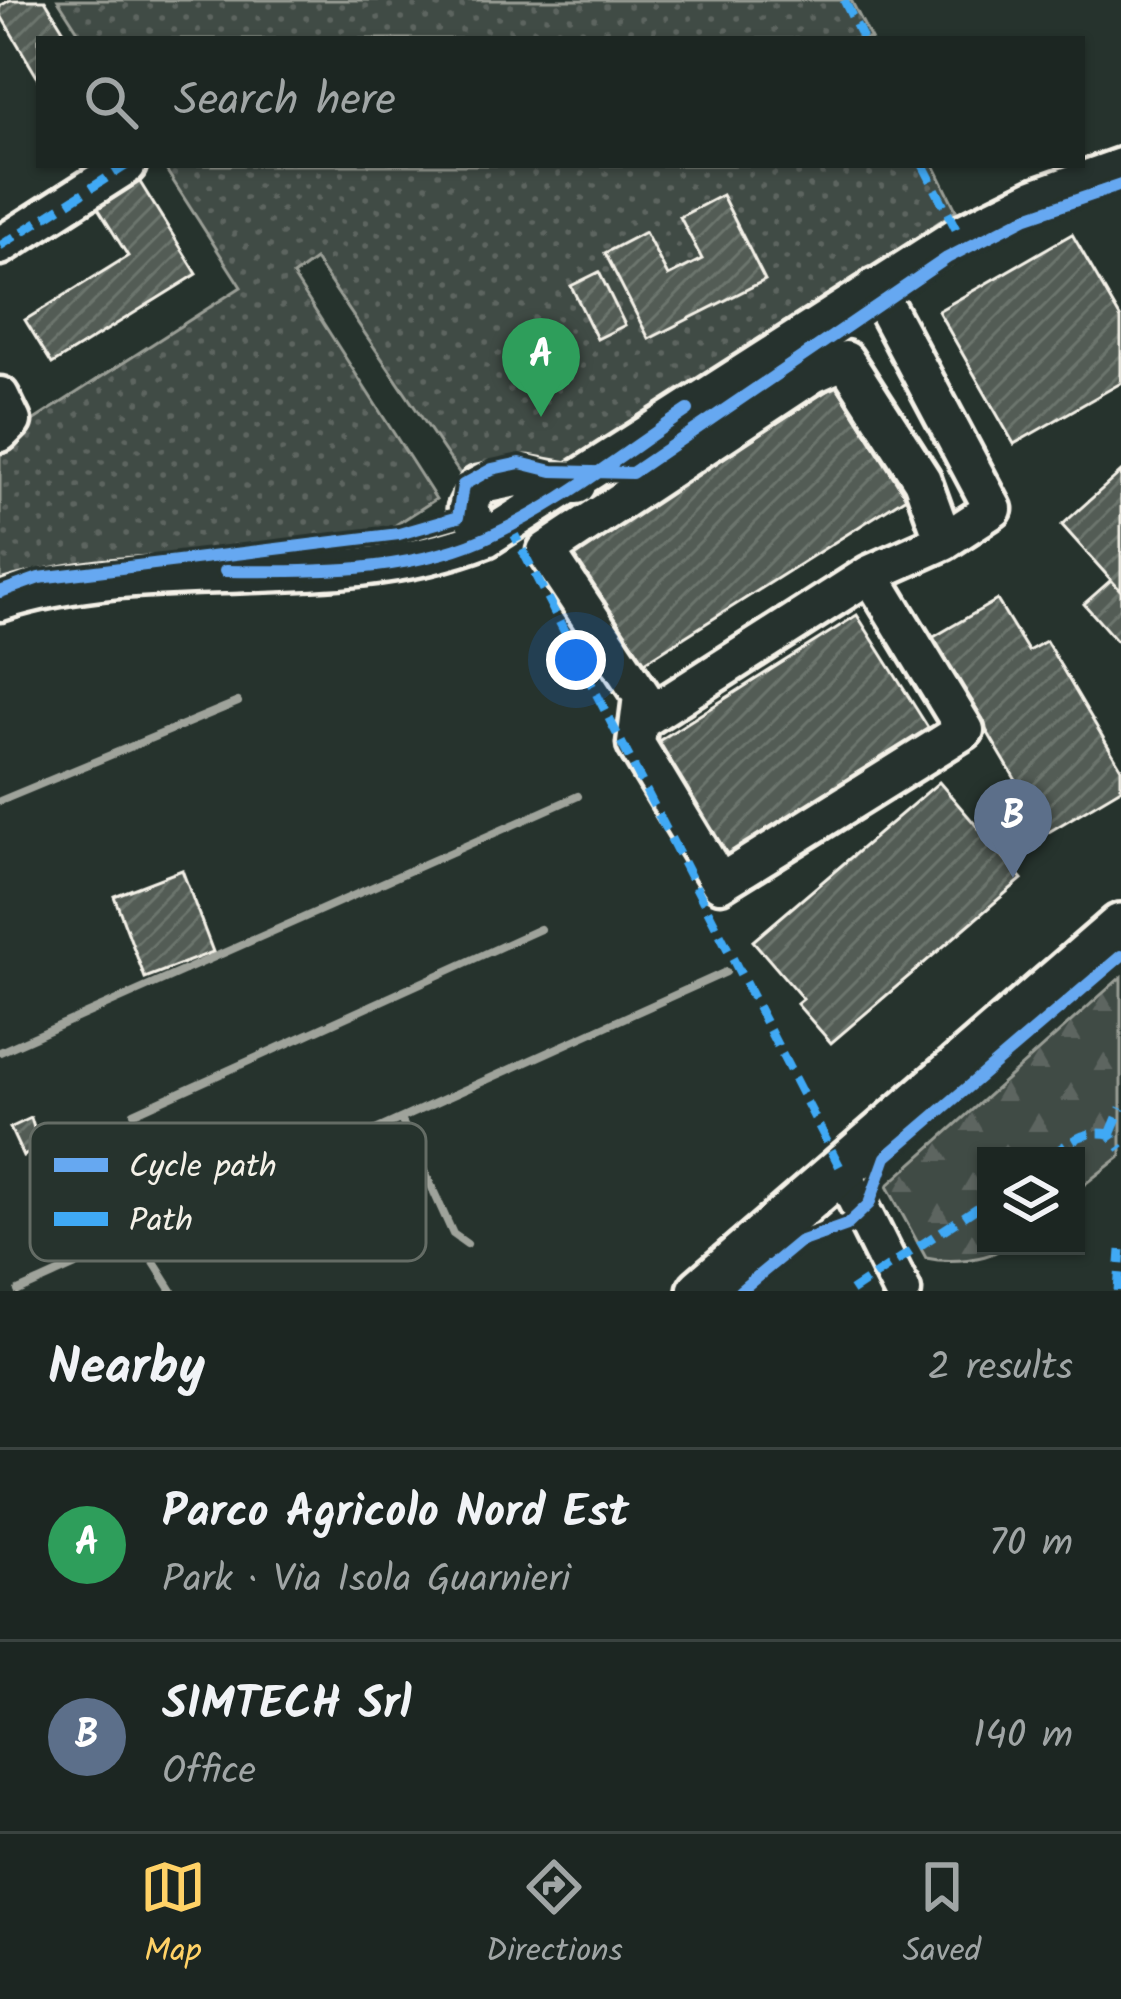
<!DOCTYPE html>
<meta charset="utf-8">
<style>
body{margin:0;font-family:Kalam,sans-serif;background:#29322f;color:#f1f3f6}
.controls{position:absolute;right:36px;bottom:36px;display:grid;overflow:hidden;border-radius:0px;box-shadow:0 3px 9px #0004}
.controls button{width:108px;height:108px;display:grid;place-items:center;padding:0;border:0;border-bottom:3px solid #3a4340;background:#1c2622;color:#f1f3f6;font:60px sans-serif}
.you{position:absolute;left:576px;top:660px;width:42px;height:42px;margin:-30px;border:9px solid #fff;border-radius:50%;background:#1a73e8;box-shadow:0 0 0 18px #1a73e833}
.badge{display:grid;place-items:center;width:78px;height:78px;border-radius:50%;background:#ffd166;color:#fff;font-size:39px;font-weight:700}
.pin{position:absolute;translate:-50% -99px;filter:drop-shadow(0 3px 6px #0008)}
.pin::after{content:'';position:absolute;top:63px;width:42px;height:36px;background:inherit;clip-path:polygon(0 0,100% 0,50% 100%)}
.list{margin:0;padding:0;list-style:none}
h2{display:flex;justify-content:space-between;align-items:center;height:156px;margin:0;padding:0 48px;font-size:51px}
h2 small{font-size:39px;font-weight:400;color:#a0a5a5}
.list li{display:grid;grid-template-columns:78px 1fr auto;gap:36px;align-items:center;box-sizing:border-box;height:192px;padding:0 48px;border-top:3px solid #3a4340}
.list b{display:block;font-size:45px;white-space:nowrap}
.list p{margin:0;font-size:39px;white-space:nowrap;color:#a0a5a5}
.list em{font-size:39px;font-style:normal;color:#a0a5a5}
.icon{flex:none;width:66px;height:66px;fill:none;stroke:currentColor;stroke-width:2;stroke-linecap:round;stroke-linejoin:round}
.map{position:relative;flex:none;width:1121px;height:1291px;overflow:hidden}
.search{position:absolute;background:#1c2622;box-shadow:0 3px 9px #0004;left:36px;right:36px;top:36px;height:132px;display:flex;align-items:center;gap:30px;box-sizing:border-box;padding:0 42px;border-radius:0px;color:#a0a5a5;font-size:45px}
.sheet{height:540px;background:#1c2622}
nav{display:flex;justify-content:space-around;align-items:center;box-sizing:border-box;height:168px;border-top:3px solid #3a4340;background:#1c2622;font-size:33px;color:#a0a5a5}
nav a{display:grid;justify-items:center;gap:6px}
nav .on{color:#ffd166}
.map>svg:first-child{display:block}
.green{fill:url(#green-dots);stroke:#9a9e96;stroke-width:3}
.forest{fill:url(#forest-firs);stroke:#9a9e96;stroke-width:3}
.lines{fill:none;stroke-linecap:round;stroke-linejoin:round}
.stream{stroke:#9fa39b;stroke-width:8}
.building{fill:url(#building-hatch);stroke:#f4f1e8;stroke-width:3}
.minor-casing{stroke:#f4f1e8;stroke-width:45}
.major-casing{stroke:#f4f1e8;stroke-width:54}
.minor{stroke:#26332d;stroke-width:36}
.major{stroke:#26332d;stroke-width:45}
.quiet{stroke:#3fa9f5;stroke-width:9;stroke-dasharray:18 9;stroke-linecap:butt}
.cycleway-casing{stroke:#26332d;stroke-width:20}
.cycleway{stroke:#66a8f1;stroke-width:12}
.key{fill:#26332d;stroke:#646c65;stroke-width:3}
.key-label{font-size:33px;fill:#f4f1e8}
</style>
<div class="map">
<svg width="1121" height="1291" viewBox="0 0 1121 1291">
<defs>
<pattern id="green-dots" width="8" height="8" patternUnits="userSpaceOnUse" patternTransform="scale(3)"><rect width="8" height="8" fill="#414b45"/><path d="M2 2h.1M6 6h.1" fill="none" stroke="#5d6560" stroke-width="1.8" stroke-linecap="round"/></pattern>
<pattern id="forest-firs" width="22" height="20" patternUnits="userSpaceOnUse" patternTransform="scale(3)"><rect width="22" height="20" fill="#414b45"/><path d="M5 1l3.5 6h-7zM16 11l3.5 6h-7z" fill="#5d6560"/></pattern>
<pattern id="building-hatch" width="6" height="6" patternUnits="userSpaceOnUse" patternTransform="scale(3)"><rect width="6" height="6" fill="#525c55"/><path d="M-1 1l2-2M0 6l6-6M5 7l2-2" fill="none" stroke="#6c746d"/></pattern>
</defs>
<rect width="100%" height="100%" fill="#26332d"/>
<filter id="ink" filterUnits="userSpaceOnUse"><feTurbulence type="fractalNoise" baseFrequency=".00833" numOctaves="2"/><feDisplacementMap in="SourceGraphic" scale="24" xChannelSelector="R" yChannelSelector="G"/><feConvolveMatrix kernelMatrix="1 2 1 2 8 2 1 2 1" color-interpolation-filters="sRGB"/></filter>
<g filter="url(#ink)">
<path class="green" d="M58,0h793l20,39h-788z
M163,165h771l22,45 -458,320 -183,-270 -22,16 143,223 -42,27 -334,49 -60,15v-148l241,-155z"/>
<path class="forest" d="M1121,977v179l-45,35v-35h-90v90h19c-18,15 -56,17 -79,12l-39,-72z"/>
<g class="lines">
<path class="stream" d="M0,801l238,-99
M0,1052l578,-256
M134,1113l406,-184
M401,1119l52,115 14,10
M138,1237l34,54
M18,1291l708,-319"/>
</g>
<path class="building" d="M10,0h35l24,39h-30v41l-39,-66v-8z
M138,179l59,95 -145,90 -27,-44 103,-64 -32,-51z
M722,195l43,85 -116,59 -44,-86 40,-21 23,44 34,-17 -22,-42z
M1072,234l49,85v64l-107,61 -76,-133z
M599,272l26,53 -28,14 -26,-53z
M836,385l70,112 -269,170 -70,-111z
M1121,472v119l-59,-66z
M1111,580l10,11v55l-37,-42z
M997,600l31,51 18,-10 75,127v21l-74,44 -115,-195z
M857,615l72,114 -212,134 -71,-114z
M939,782l83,97 -191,164 -34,-39 6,-5 -50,-58z
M182,870l31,82 -68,26 -31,-82z
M31,1118l9,30 -17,8 -13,-28z"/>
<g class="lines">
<defs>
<path id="minor" d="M0,246l127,-81
M875,287l118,222 -49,32 -22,-61 -77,-120 -32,14 -267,177 96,145 -6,48 84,139 245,-153 -95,-156 74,-33
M0,396l12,25 -12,12
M486,538l-19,-30 11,-22 48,-10 51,9
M0,602c158,-51 331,-4 486,-64l473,-303 77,-38 85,-30
M639,722l231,-148
M841,1169l61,122"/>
<path id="major" d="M701,1291l420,-364"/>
</defs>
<use href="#minor" class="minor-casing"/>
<use href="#major" class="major-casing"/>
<use href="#minor" class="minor"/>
<use href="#major" class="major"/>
<path class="quiet" d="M844,0l19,39
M923,165l36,70
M0,246l127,-81
M510,526l331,643
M1110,1134l11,-26
M1051,1156c19,-14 33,-27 59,-22l11,15
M851,1291l135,-89
M1118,1291l3,-41"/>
<defs>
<path id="cycleway" d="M225,571c84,1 180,2 258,-32 73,-31 139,-85 205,-129
M0,592l39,-14 360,-44 59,-17 5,-32 29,-16 28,-6 32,8 80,2 315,-215 80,-41 94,-32
M740,1291l59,-49 48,-17 22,-21 17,-47 235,-201"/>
</defs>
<use href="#cycleway" class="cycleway-casing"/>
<use href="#cycleway" class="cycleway"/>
</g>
</g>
<rect x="30" y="1123" width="396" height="138" rx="18" class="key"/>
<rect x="54" y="1158" width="54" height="14" fill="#66a8f1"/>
<rect x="54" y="1212" width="54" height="14" fill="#3fa9f5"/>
<g class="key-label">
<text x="129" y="1177">Cycle path</text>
<text x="129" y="1231">Path</text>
</g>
</svg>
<div class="controls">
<button><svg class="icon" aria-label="layers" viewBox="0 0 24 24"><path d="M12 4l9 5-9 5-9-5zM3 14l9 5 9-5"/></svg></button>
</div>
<div class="you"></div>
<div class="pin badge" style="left:541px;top:417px;background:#2e9e5b">A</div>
<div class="pin badge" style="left:1013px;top:878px;background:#5c6f8a">B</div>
<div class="search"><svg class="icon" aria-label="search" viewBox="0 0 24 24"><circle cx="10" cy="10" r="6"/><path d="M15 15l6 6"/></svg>Search here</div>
</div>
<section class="sheet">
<h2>Nearby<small>2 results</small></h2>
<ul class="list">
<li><span class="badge" style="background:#2e9e5b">A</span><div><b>Parco Agricolo Nord Est</b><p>Park · Via Isola Guarnieri</p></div><em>70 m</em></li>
<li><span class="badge" style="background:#5c6f8a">B</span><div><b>SIMTECH Srl</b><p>Office</p></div><em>140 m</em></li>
</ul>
</section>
<nav>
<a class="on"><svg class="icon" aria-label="map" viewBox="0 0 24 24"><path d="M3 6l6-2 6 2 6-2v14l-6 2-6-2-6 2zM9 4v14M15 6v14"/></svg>Map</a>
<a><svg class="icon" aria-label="directions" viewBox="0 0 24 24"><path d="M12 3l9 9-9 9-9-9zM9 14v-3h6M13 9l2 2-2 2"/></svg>Directions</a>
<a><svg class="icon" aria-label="saved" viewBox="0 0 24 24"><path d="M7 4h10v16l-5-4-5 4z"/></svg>Saved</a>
</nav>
